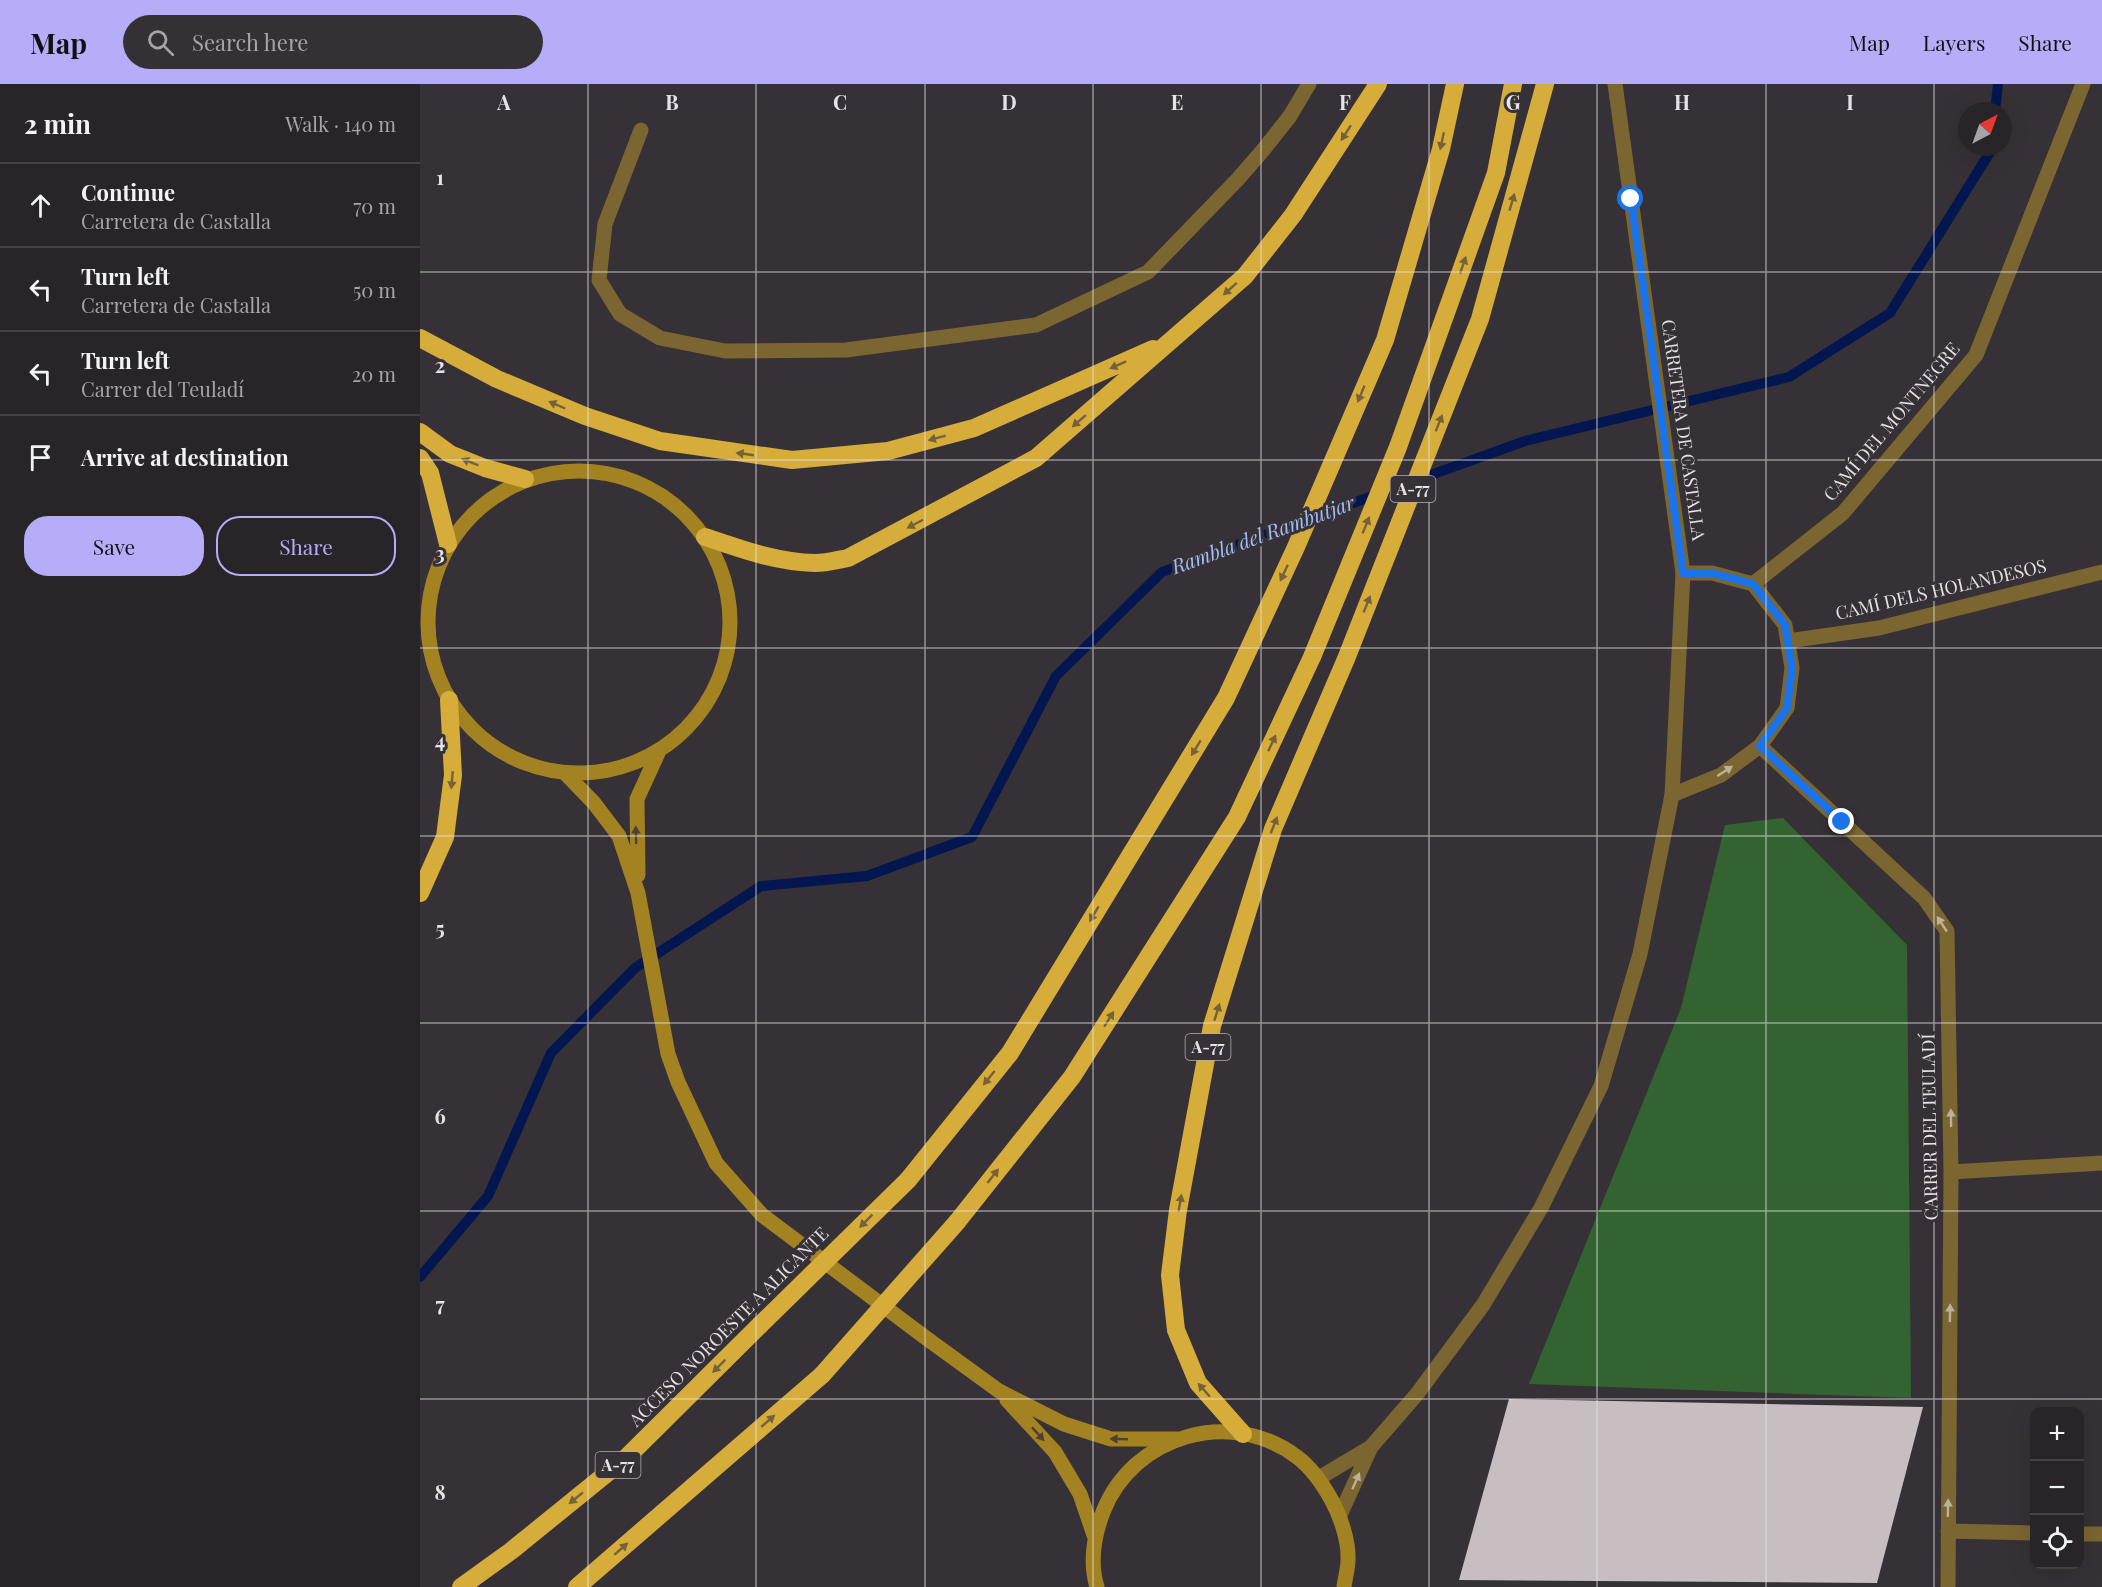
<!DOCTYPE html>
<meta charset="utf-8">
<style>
body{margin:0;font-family:"Playfair Display",serif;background:#343134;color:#f1f3f6}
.controls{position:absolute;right:18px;bottom:18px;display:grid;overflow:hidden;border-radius:12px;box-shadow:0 6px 24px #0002}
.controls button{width:54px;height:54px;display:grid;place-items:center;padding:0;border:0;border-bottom:2px solid #444245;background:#282528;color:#f1f3f6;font:30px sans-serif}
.compass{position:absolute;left:1538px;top:18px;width:54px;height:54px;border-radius:50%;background:#282528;box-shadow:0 6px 24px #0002;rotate:41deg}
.stop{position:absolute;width:18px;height:18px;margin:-14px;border:4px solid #1a73e8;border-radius:50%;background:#fff}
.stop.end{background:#1a73e8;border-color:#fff;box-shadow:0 2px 6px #0008}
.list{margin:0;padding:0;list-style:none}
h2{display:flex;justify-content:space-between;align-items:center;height:78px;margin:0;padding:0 24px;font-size:26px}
h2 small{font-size:20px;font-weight:400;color:#a5a5a8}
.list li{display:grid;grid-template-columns:39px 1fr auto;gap:18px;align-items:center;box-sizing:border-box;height:84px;padding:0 24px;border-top:2px solid #444245}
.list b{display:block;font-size:22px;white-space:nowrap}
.list p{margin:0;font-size:20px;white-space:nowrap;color:#a5a5a8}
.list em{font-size:20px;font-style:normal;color:#a5a5a8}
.actions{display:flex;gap:12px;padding:18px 24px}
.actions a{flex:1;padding:14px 0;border:2px solid #b6acf8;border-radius:24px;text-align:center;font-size:21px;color:#b6acf8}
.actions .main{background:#b6acf8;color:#111}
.icon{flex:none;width:33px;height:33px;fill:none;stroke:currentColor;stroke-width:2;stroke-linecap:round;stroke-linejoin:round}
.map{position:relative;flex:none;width:1682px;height:1503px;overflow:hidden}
header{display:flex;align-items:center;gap:36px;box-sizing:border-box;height:84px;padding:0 30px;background:#b6acf8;color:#111}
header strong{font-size:28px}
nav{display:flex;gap:33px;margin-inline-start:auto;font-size:21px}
.search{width:420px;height:54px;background:#343134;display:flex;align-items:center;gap:15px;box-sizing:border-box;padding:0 21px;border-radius:33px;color:#a5a5a8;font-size:22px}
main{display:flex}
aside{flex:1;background:#282528}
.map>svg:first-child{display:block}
.green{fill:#336330}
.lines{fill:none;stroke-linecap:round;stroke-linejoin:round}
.stream{stroke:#031650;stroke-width:10}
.building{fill:#c7bec1}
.minor{stroke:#7b6631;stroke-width:15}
.tertiary{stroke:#7b6631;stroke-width:15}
.secondary{stroke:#a38222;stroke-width:15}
.motorway{stroke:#d6ac3a;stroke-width:18}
.motorway-bridge{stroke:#d6ac3a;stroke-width:18}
.oneway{fill:#766238}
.oneway2{fill:#bbb19e}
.oneway3{fill:#4c4132}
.route{stroke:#1a73e8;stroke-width:8}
.grid{fill:none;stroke:#e6e3e6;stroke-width:1.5;stroke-opacity:0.55}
.labels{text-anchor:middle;stroke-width:6;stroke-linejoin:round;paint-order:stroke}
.shield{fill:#363136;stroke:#b1aeb1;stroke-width:1.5}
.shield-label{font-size:16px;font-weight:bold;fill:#e6e3e6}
.street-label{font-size:18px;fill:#e6e3e6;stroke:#363136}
.water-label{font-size:20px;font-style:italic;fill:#a3bef5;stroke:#363136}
.grid-label{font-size:20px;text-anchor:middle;font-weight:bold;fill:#e6e3e6;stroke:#363136;stroke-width:6;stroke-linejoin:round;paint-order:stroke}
</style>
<header>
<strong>Map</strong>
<div class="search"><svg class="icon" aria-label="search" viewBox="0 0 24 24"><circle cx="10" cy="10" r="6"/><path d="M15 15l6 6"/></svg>Search here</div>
<nav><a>Map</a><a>Layers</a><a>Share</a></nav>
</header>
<main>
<aside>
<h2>2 min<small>Walk · 140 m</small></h2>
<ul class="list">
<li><svg class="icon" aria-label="ahead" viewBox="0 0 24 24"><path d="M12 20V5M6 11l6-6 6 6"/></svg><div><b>Continue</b><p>Carretera de Castalla</p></div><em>70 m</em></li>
<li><svg class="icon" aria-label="left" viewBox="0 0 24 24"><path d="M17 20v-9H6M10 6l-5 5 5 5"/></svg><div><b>Turn left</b><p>Carretera de Castalla</p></div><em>50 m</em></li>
<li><svg class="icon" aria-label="left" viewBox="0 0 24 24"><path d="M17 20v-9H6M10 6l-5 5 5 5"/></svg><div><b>Turn left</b><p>Carrer del Teuladí</p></div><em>20 m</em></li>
<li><svg class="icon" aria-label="arrive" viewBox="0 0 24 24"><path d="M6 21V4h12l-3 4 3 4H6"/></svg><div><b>Arrive at destination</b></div></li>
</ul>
<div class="actions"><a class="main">Save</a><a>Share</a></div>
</aside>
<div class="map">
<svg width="1682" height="1503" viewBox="0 0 1682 1503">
<rect width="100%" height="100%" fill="#363136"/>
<path class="green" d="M1363,734l124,127 4,453 -382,-14 152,-376 44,-183z"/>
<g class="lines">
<path class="stream" d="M1575,27l3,-27
M0,1193l68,-81 63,-143 84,-85 126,-82 106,-10 105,-39 84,-161 106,-104 363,-131 264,-64 101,-64 100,-161 1,-5"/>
</g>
<path class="building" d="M1089,1315l414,8 -46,176 -418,-3z"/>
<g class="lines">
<path class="minor" d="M221,46l-36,94 -6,56 21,34 40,24 65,13 121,-1 190,-25 112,-53 90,-93 26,-30 26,-33 19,-32
M1333,500l90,-71 133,-158 107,-271
M1368,557l91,-13 223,-56
M1340,662l164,152 23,33 4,241 -3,415
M1252,711l49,-20 39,-29 27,-38 5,-40 -7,-43 -32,-41 -41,-11h-29
M1531,1088l151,-9
M1528,1447l86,2
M1660,1450h22"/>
<path class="tertiary" d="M899,1394l52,-31
M920,1431l31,-68 46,-53 66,-89 58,-97 60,-122 39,-132 32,-159 11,-222 -68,-489"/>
<path class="secondary" d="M8 538a151 151 0 1 1 302 0a151 151 0 1 1-302 0Z
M145,689l29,30 25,33 19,57 30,161 10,28 38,81 46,52 164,123 73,53 65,33 47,15h66
M218,791l-1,-76 22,-48
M587,1316l48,52 25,42 14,41
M677,1503c-8,-26 -3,-51 6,-75 30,-77 128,-105 194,-55 15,11 25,26 34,42 9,16 18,42 17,61 0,9 -3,18 -4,27"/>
<path class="motorway" d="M0,254l77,41 88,37 75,25 132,19 96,-9 86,-23 179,-79
M0,348l30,22 35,14 40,11
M0,374l10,15 18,71
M285,453c36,12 71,25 110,26 11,0 22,-3 33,-5l188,-100 209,-182 48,-61 85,-131
M0,809l25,-56 8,-62 -4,-75
M488,1096l102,-127 216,-355 70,-151 89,-207 56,-191 14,-65
M537,1138l115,-145 165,-260 75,-160 86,-210 98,-274 17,-89
M823,1350l-45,-51 -22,-53 -6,-55 8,-65 34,-184 61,-197 73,-170 134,-340 65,-235
M41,1503l50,-36 116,-94 133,-132
M157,1503l245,-212"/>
<path class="motorway-bridge" d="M340,1241l148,-145
M402,1291l135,-153"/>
</g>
<defs><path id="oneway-solid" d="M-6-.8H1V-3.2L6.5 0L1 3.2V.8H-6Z" transform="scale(1.5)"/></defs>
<g class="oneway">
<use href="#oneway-solid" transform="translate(926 49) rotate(123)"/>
<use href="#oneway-solid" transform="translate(1022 57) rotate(102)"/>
<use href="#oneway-solid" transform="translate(1092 118) rotate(-74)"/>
<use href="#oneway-solid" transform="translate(1043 181) rotate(-71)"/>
<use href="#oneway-solid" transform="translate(810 205) rotate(138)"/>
<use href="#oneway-solid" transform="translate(698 281) rotate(156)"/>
<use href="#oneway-solid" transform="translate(941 310) rotate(113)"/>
<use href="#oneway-solid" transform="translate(137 321) rotate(-157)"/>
<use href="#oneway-solid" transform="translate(659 337) rotate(139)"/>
<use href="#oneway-solid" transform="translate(1019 339) rotate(-68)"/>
<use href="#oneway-solid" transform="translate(517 354) rotate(165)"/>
<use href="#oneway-solid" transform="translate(325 370) rotate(-172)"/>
<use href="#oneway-solid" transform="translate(50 378) rotate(-158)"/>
<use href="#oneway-solid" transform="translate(495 440) rotate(152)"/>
<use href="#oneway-solid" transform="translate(946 441) rotate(-68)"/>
<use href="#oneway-solid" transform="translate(864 489) rotate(115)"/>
<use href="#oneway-solid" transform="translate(947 520) rotate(-68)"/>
<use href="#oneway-solid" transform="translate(852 659) rotate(-65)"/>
<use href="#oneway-solid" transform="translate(776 664) rotate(121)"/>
<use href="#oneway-solid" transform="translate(32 696) rotate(95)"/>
<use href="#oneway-solid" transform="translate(854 741) rotate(-69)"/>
<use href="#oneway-solid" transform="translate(674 830) rotate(121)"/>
<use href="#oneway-solid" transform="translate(797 928) rotate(-73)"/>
<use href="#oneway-solid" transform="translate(689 935) rotate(-58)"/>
<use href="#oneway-solid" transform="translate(569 994) rotate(129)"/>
<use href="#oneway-solid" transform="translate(573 1092) rotate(-52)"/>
<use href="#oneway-solid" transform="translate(760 1119) rotate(-80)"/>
<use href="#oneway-solid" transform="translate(446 1137) rotate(135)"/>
<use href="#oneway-solid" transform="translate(299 1282) rotate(135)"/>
<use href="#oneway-solid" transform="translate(784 1306) rotate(-131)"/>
<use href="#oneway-solid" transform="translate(348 1337) rotate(-41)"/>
<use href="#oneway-solid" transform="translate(156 1414) rotate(141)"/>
<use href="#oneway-solid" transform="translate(201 1465) rotate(-41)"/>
</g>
<g class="oneway2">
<use href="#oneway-solid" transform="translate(1305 687) rotate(-33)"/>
<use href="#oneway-solid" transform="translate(1522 840) rotate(-123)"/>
<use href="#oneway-solid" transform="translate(1531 1034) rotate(-91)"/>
<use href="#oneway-solid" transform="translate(1530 1229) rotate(-89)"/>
<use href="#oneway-solid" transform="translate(936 1397) rotate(-66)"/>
<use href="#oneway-solid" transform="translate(1528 1424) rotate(-89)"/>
</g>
<g class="oneway3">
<use href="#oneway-solid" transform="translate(216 751) rotate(-91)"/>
<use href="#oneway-solid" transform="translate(618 1350) rotate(48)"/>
<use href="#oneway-solid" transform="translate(699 1355) rotate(-178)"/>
</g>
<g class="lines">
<path class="route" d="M1211,115l52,374h29l41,11 32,41 7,43 -5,40 -27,38 82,76"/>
</g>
<path class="grid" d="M168,0v1503M336,0v1503M505,0v1503M673,0v1503M841,0v1503M1009,0v1503M1177,0v1503M1346,0v1503M1514,0v1503M0,188h1682M0,376h1682M0,564h1682M0,752h1682M0,939h1682M0,1127h1682M0,1315h1682"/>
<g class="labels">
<g class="shield">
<rect x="970.5" y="392" width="45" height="26" rx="4.5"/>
<rect x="765.5" y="950" width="45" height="26" rx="4.5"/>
<rect x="175.5" y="1368" width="45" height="26" rx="4.5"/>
</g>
<g class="shield-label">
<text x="993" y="411">A-77</text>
<text x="788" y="969">A-77</text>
<text x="198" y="1387">A-77</text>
</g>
<g class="street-label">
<text transform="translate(1472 338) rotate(-50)" y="6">CAMÍ DEL MONTNEGRE</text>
<text transform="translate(1263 346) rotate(82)" y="6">CARRETERA DE CASTALLA</text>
<text transform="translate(1521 506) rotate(-13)" y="6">CAMÍ DELS HOLANDESOS</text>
<text transform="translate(1510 1043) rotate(-91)" y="6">CARRER DEL TEULADÍ</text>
<text transform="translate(309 1243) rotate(-45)" y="6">ACCESO NOROESTE A ALICANTE</text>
</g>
<g class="water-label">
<text transform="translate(843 451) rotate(-20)" y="7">Rambla del Rambutjar</text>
</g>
</g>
<g class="grid-label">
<text x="84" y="26">A</text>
<text x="252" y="26">B</text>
<text x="420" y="26">C</text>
<text x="589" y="26">D</text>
<text x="757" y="26">E</text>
<text x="925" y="26">F</text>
<text x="1093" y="26">G</text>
<text x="1262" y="26">H</text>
<text x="1430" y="26">I</text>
<text x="20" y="101">1</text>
<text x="20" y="289">2</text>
<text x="20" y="477">3</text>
<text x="20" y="664">4</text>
<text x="20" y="852">5</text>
<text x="20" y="1040">6</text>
<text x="20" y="1228">7</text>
<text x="20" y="1416">8</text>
</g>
</svg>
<div class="controls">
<button>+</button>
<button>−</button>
<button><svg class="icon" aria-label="locate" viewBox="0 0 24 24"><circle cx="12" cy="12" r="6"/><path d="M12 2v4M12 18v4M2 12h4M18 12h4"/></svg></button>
</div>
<svg class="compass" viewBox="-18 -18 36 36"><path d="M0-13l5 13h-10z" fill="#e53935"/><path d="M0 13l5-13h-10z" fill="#a5a5a8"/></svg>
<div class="stop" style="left:1211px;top:115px"></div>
<div class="stop end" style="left:1422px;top:738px"></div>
</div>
</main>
